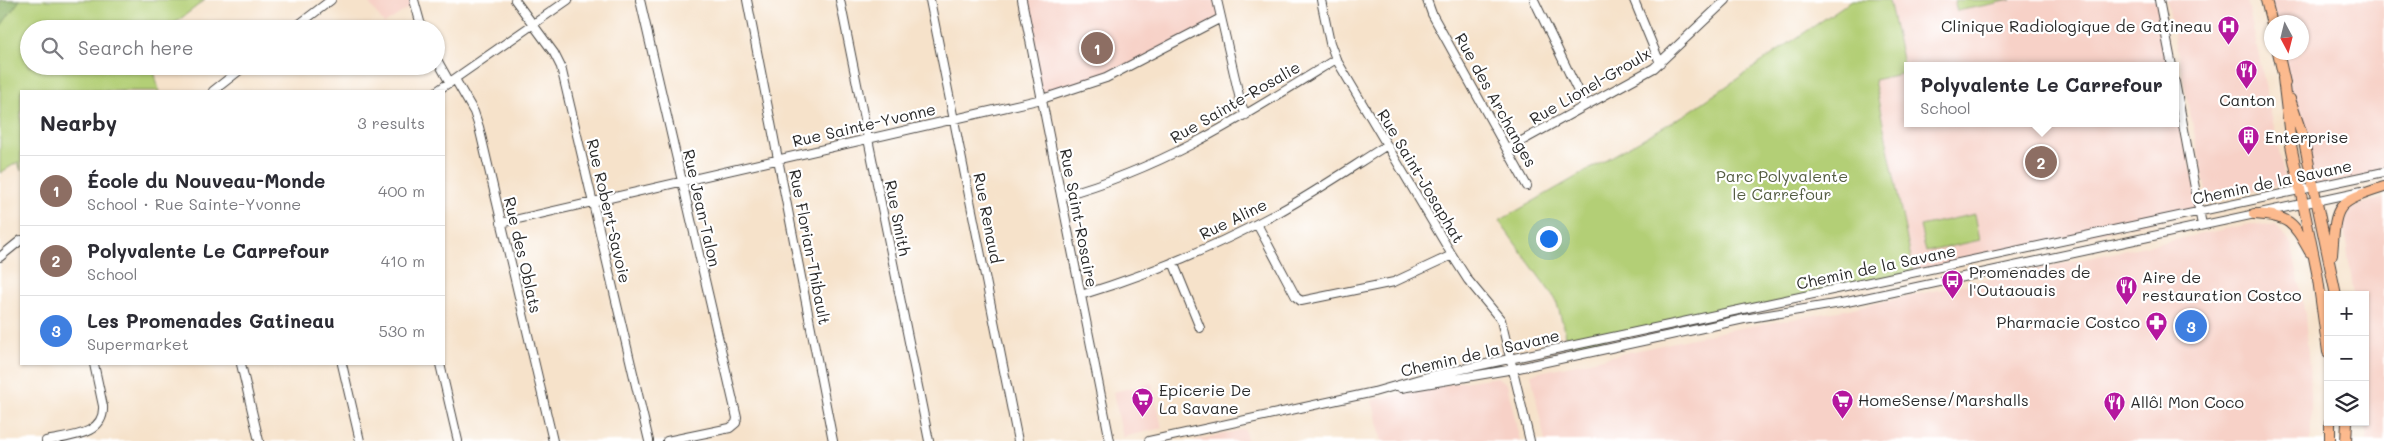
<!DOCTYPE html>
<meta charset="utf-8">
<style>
body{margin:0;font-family:Mali,sans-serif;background:#f7f7f7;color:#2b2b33}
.controls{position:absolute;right:15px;bottom:15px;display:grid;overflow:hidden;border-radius:0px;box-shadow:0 1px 4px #0004}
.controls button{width:45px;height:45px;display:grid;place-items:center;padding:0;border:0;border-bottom:1px solid #e1e1e2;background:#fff;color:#2b2b33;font:25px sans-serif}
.compass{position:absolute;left:2264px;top:15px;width:45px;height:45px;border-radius:50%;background:#fff;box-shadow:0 1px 4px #0004;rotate:173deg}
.you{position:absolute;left:1548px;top:238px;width:18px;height:18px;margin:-12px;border:4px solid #fff;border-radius:50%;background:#1a73e8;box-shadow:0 0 0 8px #1a73e833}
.badge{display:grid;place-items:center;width:32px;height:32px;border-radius:50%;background:#b45309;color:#fff;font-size:16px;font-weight:700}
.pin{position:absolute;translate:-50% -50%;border:2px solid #fff;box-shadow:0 1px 5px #0006}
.popup{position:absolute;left:1904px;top:62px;width:275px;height:65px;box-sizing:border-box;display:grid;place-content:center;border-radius:0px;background:#fff;filter:drop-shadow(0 1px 4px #0005);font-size:16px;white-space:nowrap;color:#7c7c81}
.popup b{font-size:19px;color:#2b2b33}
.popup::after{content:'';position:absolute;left:50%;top:100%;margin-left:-10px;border:10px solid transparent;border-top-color:#fff}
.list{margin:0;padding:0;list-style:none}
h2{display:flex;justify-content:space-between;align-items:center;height:65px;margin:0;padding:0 20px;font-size:21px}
h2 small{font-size:16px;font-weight:400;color:#7c7c81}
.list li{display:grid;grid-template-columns:32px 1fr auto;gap:15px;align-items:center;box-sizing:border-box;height:70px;padding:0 20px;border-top:1px solid #e1e1e2}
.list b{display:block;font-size:19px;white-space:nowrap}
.list p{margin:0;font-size:16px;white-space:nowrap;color:#7c7c81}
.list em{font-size:16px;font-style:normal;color:#7c7c81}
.icon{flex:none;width:28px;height:28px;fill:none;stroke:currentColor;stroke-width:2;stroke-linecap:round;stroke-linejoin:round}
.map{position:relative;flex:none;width:2384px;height:441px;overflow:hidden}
.search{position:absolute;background:#fff;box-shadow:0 1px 4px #0004;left:20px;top:20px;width:425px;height:55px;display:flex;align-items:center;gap:12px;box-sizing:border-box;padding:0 18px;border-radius:28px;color:#7c7c81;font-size:19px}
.panel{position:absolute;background:#fff;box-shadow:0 1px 4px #0004;left:20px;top:90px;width:425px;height:275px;border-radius:0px}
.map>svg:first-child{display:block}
.built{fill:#f7d1c7}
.green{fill:#b3cf76;stroke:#6f7d50}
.forest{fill:#8eb267;stroke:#5c6e49}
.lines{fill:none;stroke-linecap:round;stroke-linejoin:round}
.minor-casing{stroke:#494643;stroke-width:10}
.major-casing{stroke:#494643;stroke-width:12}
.minor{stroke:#fff;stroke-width:8}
.major{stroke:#fcba8e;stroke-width:10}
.labels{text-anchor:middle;stroke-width:4.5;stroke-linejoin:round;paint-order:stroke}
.poi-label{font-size:16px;fill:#2b2b2b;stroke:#fff;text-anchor:start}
.street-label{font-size:16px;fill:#2b2b2b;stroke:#fff}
.park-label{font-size:16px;fill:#545c42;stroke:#fff}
</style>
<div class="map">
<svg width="2384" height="441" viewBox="0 0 2384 441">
<rect width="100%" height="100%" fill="#fff"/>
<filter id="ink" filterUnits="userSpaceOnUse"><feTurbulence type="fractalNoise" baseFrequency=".02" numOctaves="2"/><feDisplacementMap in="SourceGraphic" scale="10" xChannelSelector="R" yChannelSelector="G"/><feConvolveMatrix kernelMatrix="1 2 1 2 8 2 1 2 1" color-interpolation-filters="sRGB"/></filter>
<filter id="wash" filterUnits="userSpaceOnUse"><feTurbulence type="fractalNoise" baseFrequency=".0096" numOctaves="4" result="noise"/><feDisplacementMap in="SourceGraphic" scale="20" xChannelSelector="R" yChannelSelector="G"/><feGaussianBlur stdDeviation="1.12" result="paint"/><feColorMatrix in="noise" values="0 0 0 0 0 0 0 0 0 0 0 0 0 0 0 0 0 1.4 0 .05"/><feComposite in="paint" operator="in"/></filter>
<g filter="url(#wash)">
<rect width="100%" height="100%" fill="#f6e2ca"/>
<path class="built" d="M367,0h47l1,4 -31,20z
M1022,0h195l4,18 -105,55 -74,26z
M1889,0h65l3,11 54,-11h148l13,66h-265v57h268v-41l24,129 -285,62 -40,-194 31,-6z
M2167,0h80l39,184 -78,16z
M2266,0h118v172l-70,15 -36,-134 24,-1v-30h-30z
M2384,198v243h-17l-2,-19v-127h-11l-11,-73 10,-16z
M2249,224l27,1 16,20 13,70 6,79v47h-766l-14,-67 198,-44 115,-20z
M1498,377l9,7 13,57h-138l-10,-41 68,-15z
M1152,383l10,45 -39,9 -10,-45z
M1245,429l2,12h-54z"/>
<path class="green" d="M0,0h205l-38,29h-138v37h124l6,25h-138v80l-3,-9 -18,11z
M1852,0h37l16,73 -31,7 40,193 -345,73 -13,-46 -57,-79 187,-107z
M1954,0h57l-54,11z
M1975,214l5,26 -54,12 -6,-26z"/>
<path class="forest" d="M0,0h20l-20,27z"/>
</g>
<g filter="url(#ink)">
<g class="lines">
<defs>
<path id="minor" d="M414,0l8,29
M515,0l39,53 7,14 88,374
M640,0l97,418 -1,5 -6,5 -63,13
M747,0l86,441
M840,0l89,441
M930,0l88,441
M1022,0l88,441
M1217,0l24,104 5,11
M1321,0l9,43 6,16 116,196 16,25 33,40 29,121
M1427,0l5,14 95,172
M1534,0l51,106
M1634,0l26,63
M2159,0l13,66
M293,29l38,-29
M436,58l14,25
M455,79l19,33 5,15 74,314
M2175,82l27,143
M213,91l32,-25
M437,91l131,-91
M1507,149l147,-81 72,-68
M1061,196c104,-28 185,-81 275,-137
M501,223l541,-124 64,-21 115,-60
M1257,224l39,73 5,4 93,-19 58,-27
M0,257l21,-17
M1173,262l27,66
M1081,295c69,-21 136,-49 200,-84 36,-20 71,-44 106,-66
M241,364l18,77
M342,364l18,77
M440,364l18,77
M1401,388l113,-19 230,-50 103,-17 515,-111
M46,441c22,-5 59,-5 57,-35l-9,-42
M1149,441l225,-49 56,-16 954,-204"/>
<path id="major" d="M2266,0l6,24
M2278,52l7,31
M2283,78l8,67 26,127 11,80
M2290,99l14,42 32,154
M2254,214c36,2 39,8 56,38
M2332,255c4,-51 2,-52 52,-68
M2330,441v-19
M2346,441l1,-19"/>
</defs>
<use href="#minor" class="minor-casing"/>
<use href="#major" class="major-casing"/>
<use href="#minor" class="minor"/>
<use href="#major" class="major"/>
</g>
</g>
<defs>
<symbol id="hospital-pin" viewBox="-11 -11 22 30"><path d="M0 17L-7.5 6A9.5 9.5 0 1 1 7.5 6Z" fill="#b5179e" stroke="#fff"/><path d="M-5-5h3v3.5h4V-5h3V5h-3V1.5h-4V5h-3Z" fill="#fff"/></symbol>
<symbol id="restaurant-pin" viewBox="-11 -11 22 30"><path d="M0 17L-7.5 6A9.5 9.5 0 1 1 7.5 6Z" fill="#b5179e" stroke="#fff"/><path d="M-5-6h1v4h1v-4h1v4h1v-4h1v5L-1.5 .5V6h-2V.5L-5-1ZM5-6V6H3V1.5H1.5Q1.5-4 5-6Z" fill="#fff"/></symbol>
<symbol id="building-pin" viewBox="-11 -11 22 30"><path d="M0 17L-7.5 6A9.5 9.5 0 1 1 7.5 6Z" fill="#b5179e" stroke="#fff"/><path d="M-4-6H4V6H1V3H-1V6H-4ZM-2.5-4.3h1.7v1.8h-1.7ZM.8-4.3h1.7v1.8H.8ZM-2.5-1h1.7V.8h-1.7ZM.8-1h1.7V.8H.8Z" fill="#fff"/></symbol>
<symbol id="bus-pin" viewBox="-11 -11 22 30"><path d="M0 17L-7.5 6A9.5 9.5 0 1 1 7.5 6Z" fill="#b5179e" stroke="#fff"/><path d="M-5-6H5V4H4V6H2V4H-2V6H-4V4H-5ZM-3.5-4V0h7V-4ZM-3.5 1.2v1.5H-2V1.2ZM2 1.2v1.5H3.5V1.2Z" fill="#fff"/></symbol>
<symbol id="pharmacy-pin" viewBox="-11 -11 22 30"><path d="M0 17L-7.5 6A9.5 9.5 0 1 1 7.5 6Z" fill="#b5179e" stroke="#fff"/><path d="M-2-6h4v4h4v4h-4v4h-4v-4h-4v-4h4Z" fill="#fff"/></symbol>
<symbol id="supermarket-pin" viewBox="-11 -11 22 30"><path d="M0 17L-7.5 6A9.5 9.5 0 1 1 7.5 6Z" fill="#b5179e" stroke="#fff"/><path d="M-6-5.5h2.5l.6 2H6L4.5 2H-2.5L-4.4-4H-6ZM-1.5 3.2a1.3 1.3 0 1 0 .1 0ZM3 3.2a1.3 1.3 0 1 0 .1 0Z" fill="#fff"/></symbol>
</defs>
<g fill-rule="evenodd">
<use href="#hospital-pin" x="2216" y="14" width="25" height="34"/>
<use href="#restaurant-pin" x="2234" y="58" width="25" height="34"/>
<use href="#building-pin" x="2236" y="124" width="25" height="34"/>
<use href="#bus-pin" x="1940" y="268" width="25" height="34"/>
<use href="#restaurant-pin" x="2114" y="274" width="25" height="34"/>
<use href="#pharmacy-pin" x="2144" y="310" width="25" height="34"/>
<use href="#supermarket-pin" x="1130" y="386" width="25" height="34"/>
<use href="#supermarket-pin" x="1830" y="388" width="25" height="34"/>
<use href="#restaurant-pin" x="2102" y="390" width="25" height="34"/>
</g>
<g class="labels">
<g class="poi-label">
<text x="2212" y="32" text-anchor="end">Clinique Radiologique de Gatineau</text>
<text x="2247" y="106" text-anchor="middle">Canton</text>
<text x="2265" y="143">Enterprise</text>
<text x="1969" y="278">Promenades de<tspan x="1969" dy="18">l'Outaouais</tspan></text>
<text x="2142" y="283">Aire de<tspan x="2142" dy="18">restauration Costco</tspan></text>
<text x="2140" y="328" text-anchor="end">Pharmacie Costco</text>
<text x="1159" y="396">Epicerie De<tspan x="1159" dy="18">La Savane</tspan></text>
<text x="1858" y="406">HomeSense/Marshalls</text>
<text x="2130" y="408">Allô! Mon Coco</text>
</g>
<g class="street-label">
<text transform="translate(1590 86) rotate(-30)" y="6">Rue Lionel-Groulx</text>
<text transform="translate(1496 100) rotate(61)" y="6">Rue des Archanges</text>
<text transform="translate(1235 102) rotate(-30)" y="6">Rue Sainte-Rosalie</text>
<text transform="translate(864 125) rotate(-13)" y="6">Rue Sainte-Yvonne</text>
<text transform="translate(1421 176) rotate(59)" y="6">Rue Saint-Josaphat</text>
<text transform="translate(2272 182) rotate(-12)" y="6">Chemin de la Savane</text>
<text transform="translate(702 208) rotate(77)" y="6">Rue Jean-Talon</text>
<text transform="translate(609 211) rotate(77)" y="6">Rue Robert-Savoie</text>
<text transform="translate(898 218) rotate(79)" y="6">Rue Smith</text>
<text transform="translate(988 218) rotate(79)" y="6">Rue Renaud</text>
<text transform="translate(1079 218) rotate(79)" y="6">Rue Saint-Rosaire</text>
<text transform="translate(1233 219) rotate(-26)" y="6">Rue Aline</text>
<text transform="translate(810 247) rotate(79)" y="6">Rue Florian-Thibault</text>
<text transform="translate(523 255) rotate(77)" y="6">Rue des Oblats</text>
<text transform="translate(1876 267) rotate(-12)" y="6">Chemin de la Savane</text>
<text transform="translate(1480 353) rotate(-13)" y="6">Chemin de la Savane</text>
</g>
<g class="park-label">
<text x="1782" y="182">Parc Polyvalente<tspan x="1782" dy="18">le Carrefour</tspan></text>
</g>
</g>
</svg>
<div class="controls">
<button>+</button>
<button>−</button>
<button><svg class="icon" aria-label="layers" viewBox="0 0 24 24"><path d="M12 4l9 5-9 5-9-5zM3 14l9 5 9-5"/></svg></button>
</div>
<svg class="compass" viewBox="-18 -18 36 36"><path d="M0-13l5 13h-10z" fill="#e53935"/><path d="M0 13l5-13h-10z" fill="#7c7c81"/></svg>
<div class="you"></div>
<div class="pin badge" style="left:1097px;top:48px;background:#8d6e63">1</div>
<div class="pin badge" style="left:2041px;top:162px;background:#8d6e63">2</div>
<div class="popup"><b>Polyvalente Le Carrefour</b>School</div>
<div class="pin badge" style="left:2191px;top:326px;background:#3f7fe0">3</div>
<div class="search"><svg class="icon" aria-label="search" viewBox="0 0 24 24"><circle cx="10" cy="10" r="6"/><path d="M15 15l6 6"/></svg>Search here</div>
<section class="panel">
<h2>Nearby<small>3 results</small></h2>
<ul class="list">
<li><span class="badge" style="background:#8d6e63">1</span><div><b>École du Nouveau-Monde</b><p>School · Rue Sainte-Yvonne</p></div><em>400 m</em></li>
<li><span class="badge" style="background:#8d6e63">2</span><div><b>Polyvalente Le Carrefour</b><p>School</p></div><em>410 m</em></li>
<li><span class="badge" style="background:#3f7fe0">3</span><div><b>Les Promenades Gatineau</b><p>Supermarket</p></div><em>530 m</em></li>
</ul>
</section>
</div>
